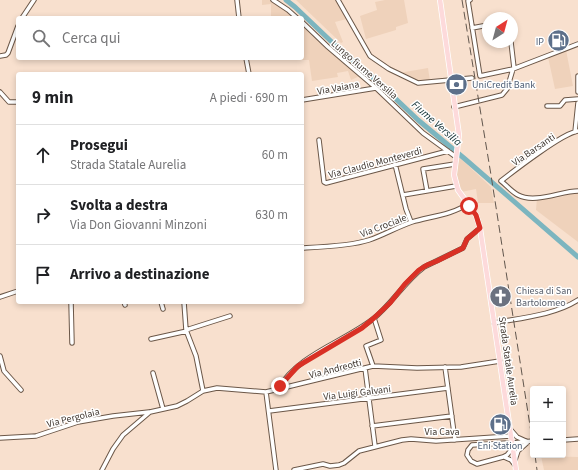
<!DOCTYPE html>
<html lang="it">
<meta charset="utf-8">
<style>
body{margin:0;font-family:"Source Sans 3",sans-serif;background:#f2f2f2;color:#202124}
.controls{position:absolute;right:12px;bottom:12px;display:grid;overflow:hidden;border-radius:4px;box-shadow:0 2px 6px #0003}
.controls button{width:36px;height:36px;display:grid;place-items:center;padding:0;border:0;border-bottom:1px solid #e0e0e0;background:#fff;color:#202124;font:20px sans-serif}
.compass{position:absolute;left:482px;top:12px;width:36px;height:36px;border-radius:50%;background:#fff;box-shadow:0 2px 6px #0003;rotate:36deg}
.stop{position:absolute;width:12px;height:12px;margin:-9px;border:3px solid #d93025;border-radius:50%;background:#fff}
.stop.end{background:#d93025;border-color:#fff;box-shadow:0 1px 4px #0008}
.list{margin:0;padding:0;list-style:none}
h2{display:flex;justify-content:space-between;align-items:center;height:52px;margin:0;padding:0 16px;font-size:17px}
h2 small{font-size:13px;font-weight:400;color:#757577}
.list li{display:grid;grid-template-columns:26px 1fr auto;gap:12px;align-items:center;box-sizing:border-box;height:60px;padding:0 16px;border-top:1px solid #e0e0e0}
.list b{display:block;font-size:15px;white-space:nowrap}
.list p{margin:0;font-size:13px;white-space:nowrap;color:#757577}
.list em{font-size:13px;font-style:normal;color:#757577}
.icon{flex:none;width:22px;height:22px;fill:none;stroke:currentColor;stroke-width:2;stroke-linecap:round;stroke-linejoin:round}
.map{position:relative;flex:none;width:578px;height:470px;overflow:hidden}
.search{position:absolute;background:#fff;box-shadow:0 2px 6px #0003;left:16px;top:16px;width:288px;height:44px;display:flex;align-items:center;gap:10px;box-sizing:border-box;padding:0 14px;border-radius:4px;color:#757577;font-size:15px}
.panel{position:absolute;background:#fff;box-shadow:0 2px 6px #0003;left:16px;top:72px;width:288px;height:232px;border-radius:4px}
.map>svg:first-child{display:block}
.built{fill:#efd2bb}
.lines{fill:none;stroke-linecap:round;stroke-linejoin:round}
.river{stroke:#7cb5bf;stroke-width:5}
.minor-casing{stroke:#6b5748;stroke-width:5.5}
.major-casing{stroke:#fff;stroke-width:6}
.minor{stroke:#fff;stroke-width:3.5}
.major{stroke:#fddadb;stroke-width:4.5}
.rail{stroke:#61564d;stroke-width:1;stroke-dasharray:8 4;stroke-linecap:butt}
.route{stroke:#d93025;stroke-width:5}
.labels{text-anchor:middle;stroke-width:3;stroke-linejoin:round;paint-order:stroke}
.service-label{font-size:10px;fill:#4e5e75;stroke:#fff;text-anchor:end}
.street-label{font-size:10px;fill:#413831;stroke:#fff}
.worship-label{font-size:10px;fill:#5b616d;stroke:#fff;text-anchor:start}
.water-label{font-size:11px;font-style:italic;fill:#153337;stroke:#fff}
</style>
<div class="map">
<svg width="578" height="470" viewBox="0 0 578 470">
<rect width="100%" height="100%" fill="#f8e0ce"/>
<path class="built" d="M262,0h9l25,18h-25v-14l-9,1z
M296,0h40l11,19 -12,3 8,20 -2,1z
M385,0h19l4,23 -12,4v3l-30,9 -6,-23 17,-6 -2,-8z
M302,24l37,35 21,17 -9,4 -3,-9 -11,2 1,4 -26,4 -3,-21h-12v-2h5z
M566,50l7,36 -18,3 -7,-32z
M428,68l2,13 -12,1 -19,-9z
M459,157l32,30 3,16h-16l-2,-14 -15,3 -5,-16z
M578,192v50l-42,-32 1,-12h7l5,1 1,-2 6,1 8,-2 4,-3z
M541,456l37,1v13h-34z"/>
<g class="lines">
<path class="river" d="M286,0l9,7 42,40 40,34 41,39 47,39 113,98"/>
<defs>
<path id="minor" d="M237,0l2,18
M273,0l15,10 9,8
M338,0l32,56 19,13 29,14 54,-5
M470,0l-2,1 12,75 33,-7 65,-25
M22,18l12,-18
M302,22l26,25 48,41 47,45 33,24
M472,28l16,-3
M511,42l3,26
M0,56l6,-1 2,-2 10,-27
M246,58l3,16
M578,76v16
M0,92l9,10h9
M302,100l74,-12
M547,106h13l5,-6 13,-1
M454,107l48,-12 5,-6 6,-20
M578,131c-15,2 -63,39 -77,50 5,4 11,11 17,14 17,9 43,-4 60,-4
M575,132l3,-29
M319,140l5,42 2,1 122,-32
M395,164l11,45 5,13
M427,191l-4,-22 32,-5
M403,195l53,-9
M302,248c20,-1 49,-2 67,-8 15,-5 28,-13 43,-18 16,-5 43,-8 55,-18
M0,297l18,-6
M71,302l1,41
M124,302l1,3
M161,302l2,7
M184,302l2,28 10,26 7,35
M494,323c27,-5 61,-8 84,-23
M186,330l44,-14
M151,339l36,-8
M0,356l4,15 17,19
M373,366l-7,-20 15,-6 -7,-22
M445,367l10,73
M365,368l10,78
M153,373l10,36
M278,389c21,-35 64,-46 95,-70 19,-15 31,-37 51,-52l39,-19 4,-9 13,-11
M266,392l10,78
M269,411l179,-23
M372,426l80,-10
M510,429l7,8 11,5
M0,438l36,-2 42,-14 35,-6 36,-4
M563,440l15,-1
M507,443l-35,2 -4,5 -1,5 4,6 6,3 26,-7 4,-2 5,-6
M513,443l20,-2
M504,457l7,3 4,5
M515,460l3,-9 10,-9
M102,470l11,-21 10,-14 27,-23 27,-6 10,-5 16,-10 14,-3 49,4 107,-26 44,2 44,-1 39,-6
M294,470l29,-6 7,2 9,-1 5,-2 15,-12 43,-11 9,-1 25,2 75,-5"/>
<path id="major" d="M440,0l19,135 -5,40 4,15 18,25 4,13 36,242"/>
</defs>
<use href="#minor" class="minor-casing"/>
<use href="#major" class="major-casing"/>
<use href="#minor" class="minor"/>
<use href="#major" class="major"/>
<path class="rail" d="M462,0l29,175 42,270
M535,455l2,15"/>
</g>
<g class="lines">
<path class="route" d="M280,386l18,-20 64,-38 12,-10 16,-15 15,-19 14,-14 8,-5 10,-4 26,-13 4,-9 13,-11 -4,-13 -7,-9"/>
</g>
<defs>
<symbol id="fuel-disc" viewBox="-11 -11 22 22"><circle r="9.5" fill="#5c6f8a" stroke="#fff"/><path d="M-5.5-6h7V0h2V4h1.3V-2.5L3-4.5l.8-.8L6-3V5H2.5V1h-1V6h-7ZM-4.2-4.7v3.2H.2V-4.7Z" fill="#fff"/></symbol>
<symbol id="bank-disc" viewBox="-11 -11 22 22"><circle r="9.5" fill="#5c6f8a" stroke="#fff"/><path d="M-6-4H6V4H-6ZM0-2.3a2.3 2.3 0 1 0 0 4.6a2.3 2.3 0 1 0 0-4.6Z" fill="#fff"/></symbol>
<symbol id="church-disc" viewBox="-11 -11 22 22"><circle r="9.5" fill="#6b7280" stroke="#fff"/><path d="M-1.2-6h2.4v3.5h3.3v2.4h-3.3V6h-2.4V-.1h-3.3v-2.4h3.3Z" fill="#fff"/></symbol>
</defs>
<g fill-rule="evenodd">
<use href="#fuel-disc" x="546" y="28" width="25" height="25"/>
<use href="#bank-disc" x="444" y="72" width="25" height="25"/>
<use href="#church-disc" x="488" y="284" width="25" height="25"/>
<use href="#fuel-disc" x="488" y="412" width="25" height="25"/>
</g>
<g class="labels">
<g class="service-label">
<text x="544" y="45">IP</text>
<text x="472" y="88" text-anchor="start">UniCredit Bank</text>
<text x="500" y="449" text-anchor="middle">Eni Station</text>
</g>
<g class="street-label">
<text transform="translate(365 69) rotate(41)" y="4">Lungo fiume Versilia</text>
<text transform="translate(338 87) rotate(-10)" y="4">Via Vaiana</text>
<text transform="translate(533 149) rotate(-34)" y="4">Via Barsanti</text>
<text transform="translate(375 162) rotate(-15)" y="4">Via Claudio Monteverdi</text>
<text transform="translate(383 225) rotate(-21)" y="4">Via Crociale</text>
<text transform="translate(509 361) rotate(82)" y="4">Strada Statale Aurelia</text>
<text transform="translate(335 368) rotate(-14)" y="4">Via Andreotti</text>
<text transform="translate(357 392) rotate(-7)" y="4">Via Luigi Galvani</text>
<text transform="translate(73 417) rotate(-14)" y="4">Via Pergolaia</text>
<text x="442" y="435">Via Cava</text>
</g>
<g class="worship-label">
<text x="516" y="294">Chiesa di San<tspan x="516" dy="12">Bartolomeo</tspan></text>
</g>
<g class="water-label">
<text transform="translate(437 123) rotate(41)" y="4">Fiume Versilia</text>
</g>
</g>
</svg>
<div class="controls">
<button>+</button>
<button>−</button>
</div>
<svg class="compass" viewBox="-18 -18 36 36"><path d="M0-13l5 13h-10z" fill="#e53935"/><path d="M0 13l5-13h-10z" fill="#757577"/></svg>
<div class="stop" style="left:469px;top:206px"></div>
<div class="stop end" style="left:280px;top:386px"></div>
<div class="search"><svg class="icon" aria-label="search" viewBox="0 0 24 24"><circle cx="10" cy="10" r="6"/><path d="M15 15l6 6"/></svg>Cerca qui</div>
<section class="panel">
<h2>9 min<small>A piedi · 690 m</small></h2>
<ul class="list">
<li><svg class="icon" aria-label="ahead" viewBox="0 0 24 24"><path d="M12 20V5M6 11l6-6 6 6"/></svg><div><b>Prosegui</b><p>Strada Statale Aurelia</p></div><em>60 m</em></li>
<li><svg class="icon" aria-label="right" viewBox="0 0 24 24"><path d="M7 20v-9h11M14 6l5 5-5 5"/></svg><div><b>Svolta a destra</b><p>Via Don Giovanni Minzoni</p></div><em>630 m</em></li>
<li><svg class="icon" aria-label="arrive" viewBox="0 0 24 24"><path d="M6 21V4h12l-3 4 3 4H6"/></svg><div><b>Arrivo a destinazione</b></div></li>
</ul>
</section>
</div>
